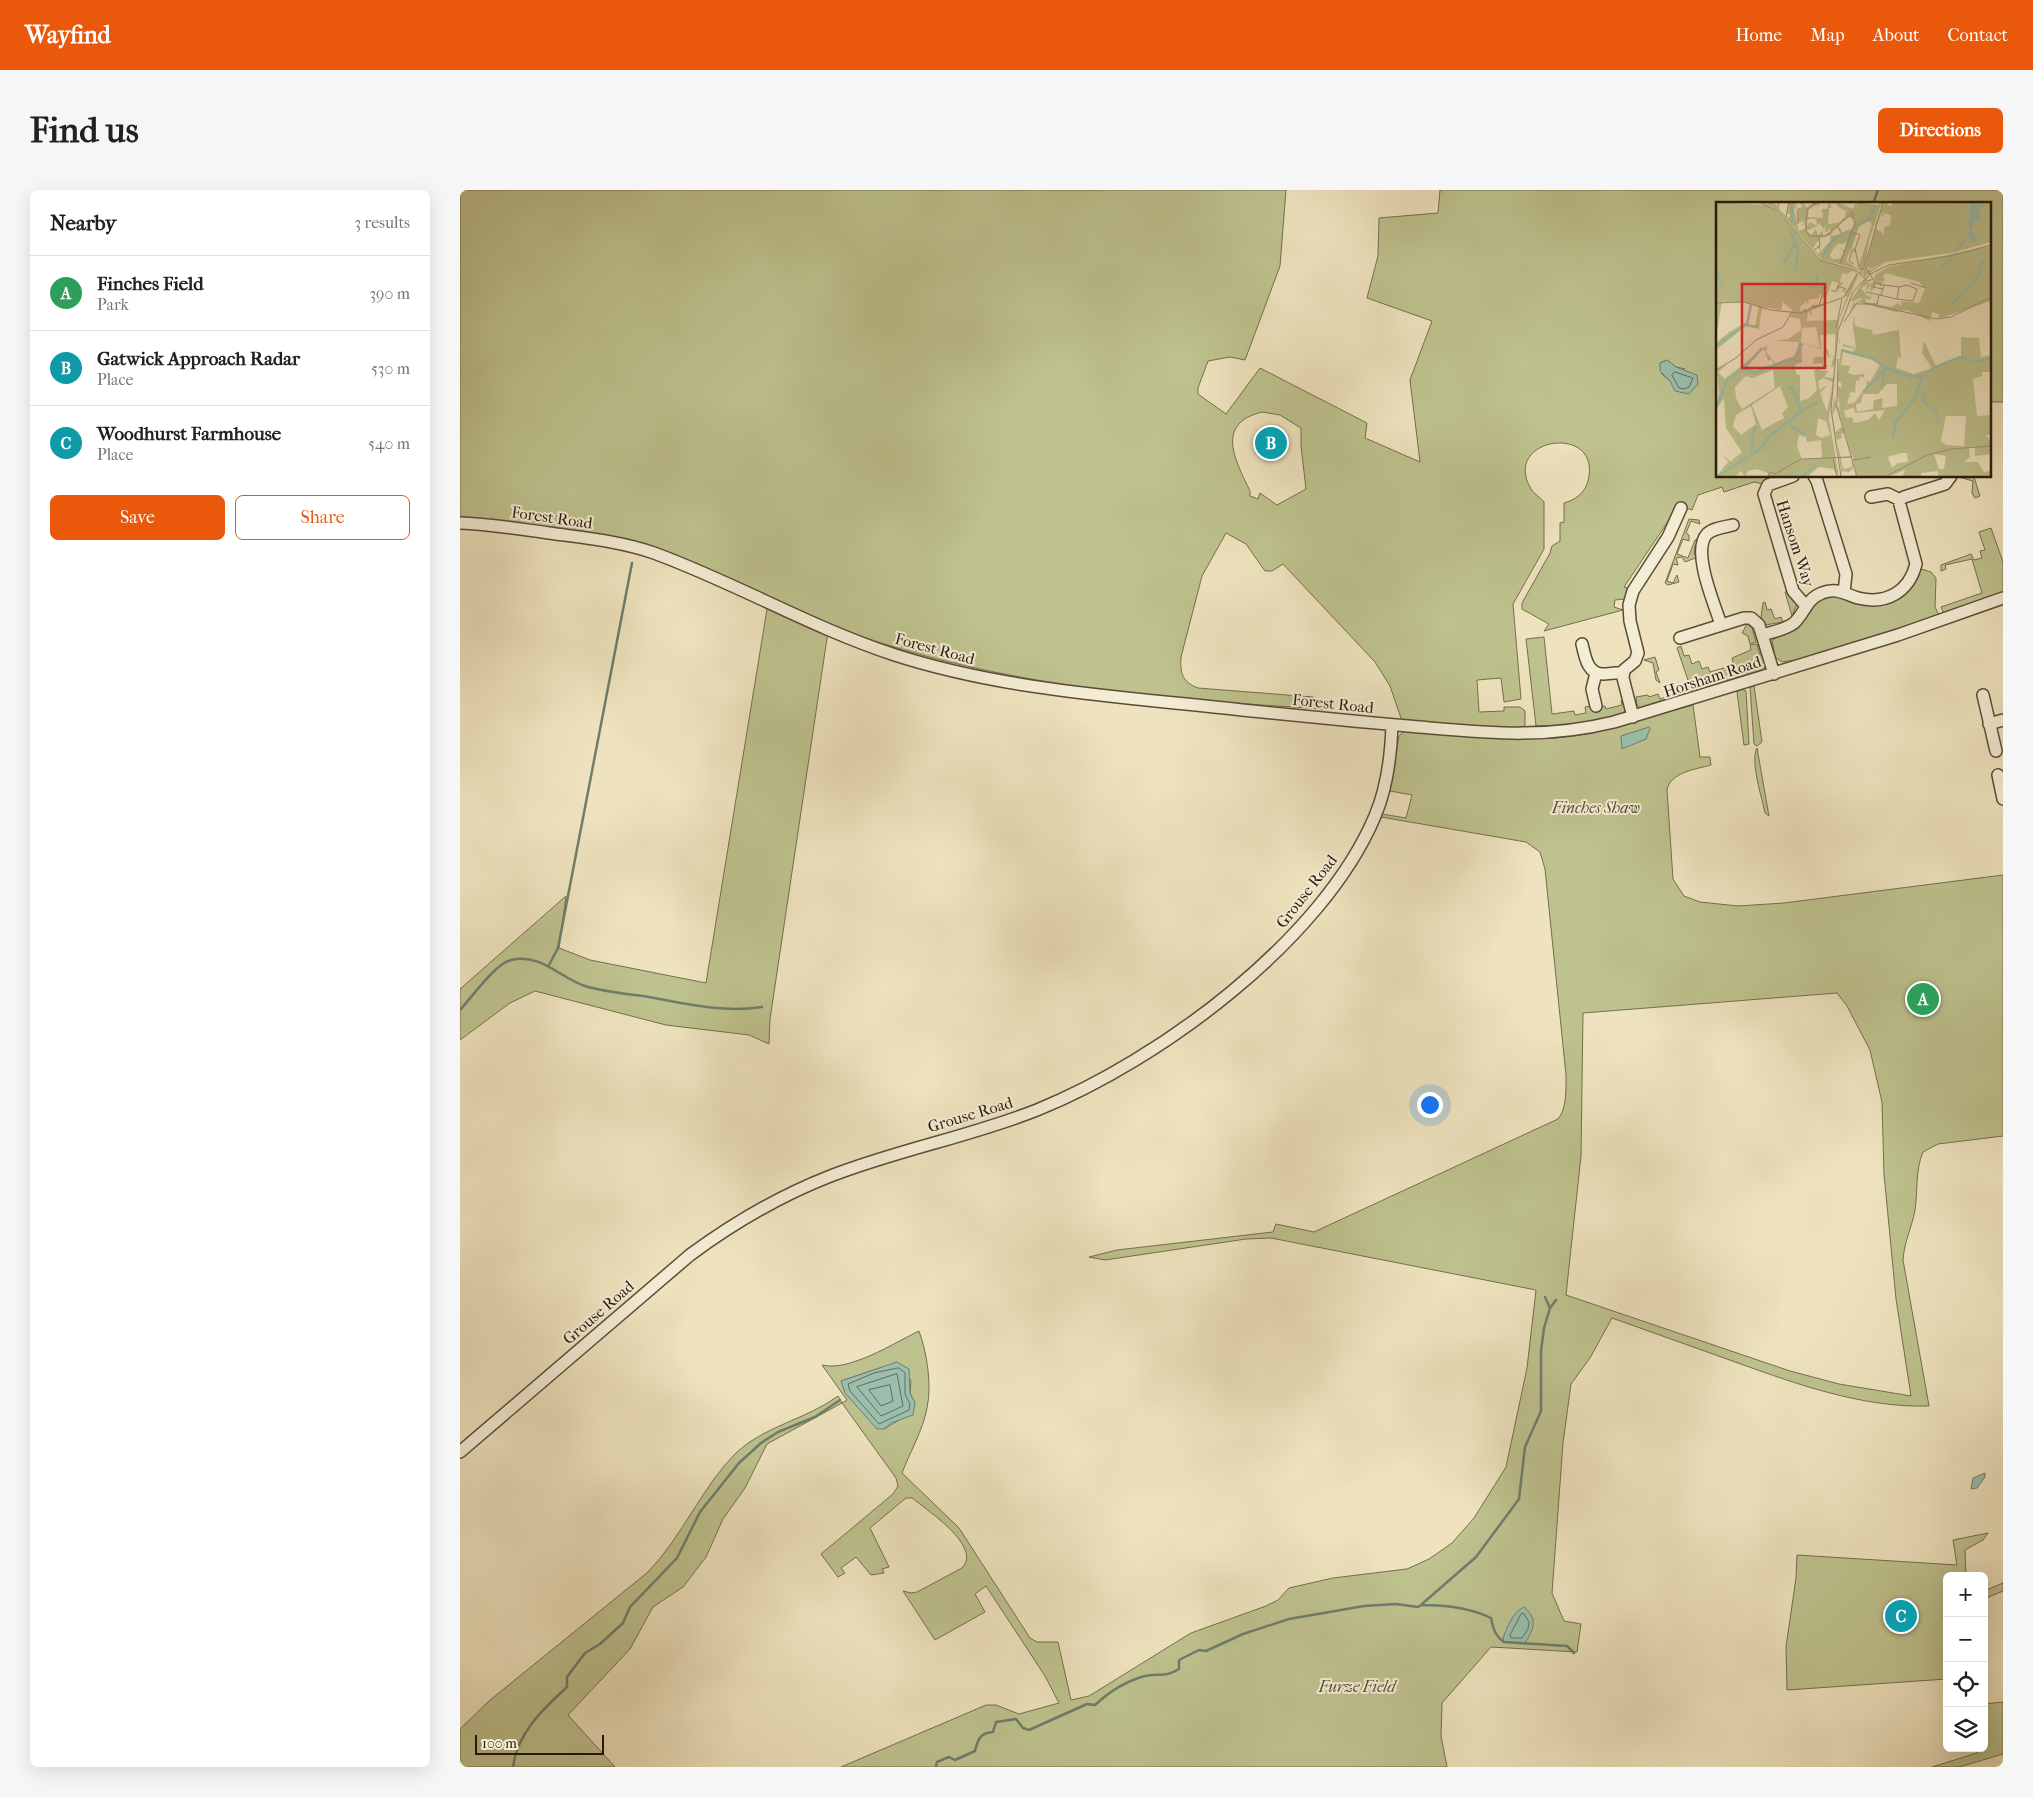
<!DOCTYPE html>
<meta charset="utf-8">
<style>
body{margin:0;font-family:"IM FELL French Canon",serif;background:#f6f6f6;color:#202124}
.controls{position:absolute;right:15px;bottom:15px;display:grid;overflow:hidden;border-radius:8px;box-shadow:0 5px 20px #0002}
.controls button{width:45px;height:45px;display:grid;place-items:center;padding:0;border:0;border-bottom:1px solid #e0e0e0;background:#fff;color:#202124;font:25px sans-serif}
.scale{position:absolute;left:15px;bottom:12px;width:129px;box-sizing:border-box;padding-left:5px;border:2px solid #2a190c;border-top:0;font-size:14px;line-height:18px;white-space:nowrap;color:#2a190c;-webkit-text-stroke:4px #f4edd5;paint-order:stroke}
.you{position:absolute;left:969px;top:914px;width:18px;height:18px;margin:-12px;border:4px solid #fff;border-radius:50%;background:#1a73e8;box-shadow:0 0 0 8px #1a73e833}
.badge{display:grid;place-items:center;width:32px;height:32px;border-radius:50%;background:#ea580c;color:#fff;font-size:16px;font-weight:700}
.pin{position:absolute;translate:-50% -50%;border:2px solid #fff;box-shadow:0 1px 5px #0006}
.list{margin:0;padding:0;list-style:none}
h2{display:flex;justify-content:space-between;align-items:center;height:65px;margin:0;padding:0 20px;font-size:21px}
h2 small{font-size:16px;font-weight:400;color:#757577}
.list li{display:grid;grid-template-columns:32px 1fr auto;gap:15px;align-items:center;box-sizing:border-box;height:75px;padding:0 20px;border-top:1px solid #e0e0e0}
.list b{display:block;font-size:19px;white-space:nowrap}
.list p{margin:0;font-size:16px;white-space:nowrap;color:#757577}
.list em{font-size:16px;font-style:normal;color:#757577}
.actions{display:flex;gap:10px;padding:15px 20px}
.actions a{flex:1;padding:11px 0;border:1px solid #ea580c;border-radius:8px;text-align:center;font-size:18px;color:#ea580c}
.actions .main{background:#ea580c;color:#fff}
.icon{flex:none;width:28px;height:28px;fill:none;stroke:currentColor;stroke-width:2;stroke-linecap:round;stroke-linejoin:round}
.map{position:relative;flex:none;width:1543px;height:1577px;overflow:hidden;border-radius:8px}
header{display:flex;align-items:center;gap:30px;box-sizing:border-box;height:70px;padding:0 25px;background:#ea580c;color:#fff}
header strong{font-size:24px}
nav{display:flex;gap:28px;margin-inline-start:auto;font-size:18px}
.intro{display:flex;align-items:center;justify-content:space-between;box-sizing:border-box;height:120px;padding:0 30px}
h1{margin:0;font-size:35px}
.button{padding:12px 22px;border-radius:8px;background:#ea580c;color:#fff;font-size:18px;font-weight:700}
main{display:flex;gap:30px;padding:0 30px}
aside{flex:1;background:#fff;border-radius:8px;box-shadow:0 5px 20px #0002}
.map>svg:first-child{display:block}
.green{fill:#bec28e;stroke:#746e4d;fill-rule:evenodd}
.water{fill:#9bbfac;stroke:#6e7d6c}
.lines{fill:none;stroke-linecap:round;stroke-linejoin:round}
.shore{stroke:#626c5c;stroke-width:1}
.stream{stroke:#6e7d6c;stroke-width:2.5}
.minor-casing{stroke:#5b4c38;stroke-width:14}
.minor{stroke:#f4edd5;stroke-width:11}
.labels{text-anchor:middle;stroke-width:4;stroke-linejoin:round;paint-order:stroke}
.street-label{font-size:16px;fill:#2a190c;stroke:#f4edd5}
.park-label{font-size:16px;font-style:italic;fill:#564c33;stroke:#f4edd5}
.inset-river{fill:none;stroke:#9bbfac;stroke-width:2.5}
.inset-road{fill:none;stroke:#a09277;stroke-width:1}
.view{fill:#d62828;fill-opacity:0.15;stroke:#d62828;stroke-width:2.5}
.inset-edge{fill:none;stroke:#2a190c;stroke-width:2.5}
</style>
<header>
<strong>Wayfind</strong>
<nav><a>Home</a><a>Map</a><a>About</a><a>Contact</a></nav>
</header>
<div class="intro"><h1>Find us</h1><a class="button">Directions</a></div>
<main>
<aside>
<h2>Nearby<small>3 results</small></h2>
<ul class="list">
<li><span class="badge" style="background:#2e9e5b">A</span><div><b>Finches Field</b><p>Park</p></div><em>390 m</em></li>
<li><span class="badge" style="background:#0f9aa8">B</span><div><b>Gatwick Approach Radar</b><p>Place</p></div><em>530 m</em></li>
<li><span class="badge" style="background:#0f9aa8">C</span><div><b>Woodhurst Farmhouse</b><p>Place</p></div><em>540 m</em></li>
</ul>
<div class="actions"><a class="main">Save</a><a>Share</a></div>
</aside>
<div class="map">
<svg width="1543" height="1577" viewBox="0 0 1543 1577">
<rect width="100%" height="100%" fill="#eee3be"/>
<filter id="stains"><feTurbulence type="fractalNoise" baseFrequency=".004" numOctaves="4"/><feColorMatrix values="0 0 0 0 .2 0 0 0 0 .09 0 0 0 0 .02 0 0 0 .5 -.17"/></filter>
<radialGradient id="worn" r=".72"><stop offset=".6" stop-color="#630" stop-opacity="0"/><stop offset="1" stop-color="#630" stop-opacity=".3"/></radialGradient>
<path class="green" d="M0,0h826l-6,76 -35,94 -15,-3 -22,4 -10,27v6l28,20 34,-46 107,55 -2,15 55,24 -10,-82 22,-59 -65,-23 11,-42 1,-38 59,-5 2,-23h563v212h-14v-198h-272v272h53l-7,8 -9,-2 -30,10 -2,-5 -24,8 -6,15 -16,-5 -7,15 -45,67 4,1 -3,11 -10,1 -1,7 9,3 -79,21 5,-7 -27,-15v-6l28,-50 2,-7 8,-5v-18l4,-1v-19c11,-3 21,-10 24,-22 15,-59 -88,-44 -57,8 3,5 9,8 13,13v47l-31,55 8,95 -17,3 -3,-24 -24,2 2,32 25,-1v-4h16l5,4v14l-10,13h41l30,-4 107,-29 7,52h10l1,8c-14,4 -41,7 -44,25l6,89 11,17 16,6 38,4 46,-3 219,-28v261l-65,8 -15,8c-8,19 -5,38 -8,58 -3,17 -11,32 -12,50l26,146c-65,2 -130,-21 -191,-43 -42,-15 -84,-30 -126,-45l-22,40 -19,26 -8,59 -11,150 12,28 17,3 -4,28 -86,-5 -49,56 -1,33 6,31h-606l145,-62h10l23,9 40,-11 -14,-27 -59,-90 -11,8 10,18 -50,28 -32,-49 8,2 6,-1 45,-24c21,-21 -35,-58 -50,-70h-6l-36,30 19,39 -7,2 2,4 -13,2 -15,-18 -15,11 4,5 -7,4 -17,-23 72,-60 5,-8 -2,-8 -54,-75 -75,41 -22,44 -22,31 -17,38 -23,30 -30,20 -23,42 -62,66 47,52h-155v-38l29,-28 159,-129c34,-35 55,-87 89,-120 28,-26 70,-33 101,-56l4,7 5,-3 -25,-35c27,7 72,-22 97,-34 8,22 13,54 8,77 -4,22 -17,44 -25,65l57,55 71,110 7,4h21l13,58 18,-4 102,-63 75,-27 12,-6 11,-12 44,-10 74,-9 22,-10 23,-16 22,-25 32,-51 21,-99 9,-78 -265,-52 -25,1 -141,21 -16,-3 28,-7 156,-18 3,-8 38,8 244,-113c9,-10 8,-31 8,-44l-21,-206 -5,-17 -14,-10 -145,-25 1,-3 24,4 6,-23 -22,-4 9,-55 6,-6 -15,-44 -15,-24 -92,-98 -11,7h-7l-19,-27 -20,-11 -24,43 -21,81c-1,16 1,25 17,31l115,9 8,5 3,7c-167,-10 -337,-24 -495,-84l-59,394 -1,25 -20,-9 -83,-10 -131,-34 -25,12 -50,37v-51l106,-93 -7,52 31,12 116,23 62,-380 -118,-51 -190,-29zM1207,170l9,7 9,2 -15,12 -8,-7 -2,-11zM802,222l18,3 21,13v18l5,43 -29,16 -17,-12 -2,6 -8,-3v-5c-14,-30 -36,-67 12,-79zM1377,803l10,13 23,44 12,52 2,72 12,125 15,97 -72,-12 -49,-13 -224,-76 15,-139 2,-143zM423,1177l28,13 -1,13 5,11 -16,16 -15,9 -43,-48z
M1495,286l19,1 6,19 -5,2 -3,-5 1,-12z
M1229,329l10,1 1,4 -9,-3 -5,12 3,2v6l-6,-2 -6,15 11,4 7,-18 2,-1 2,3 -4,3 -1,9 4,3 -13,5 -3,-5 -6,1 2,7 -5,-1 -6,17 6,2 4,-8 2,7 -11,3 -3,-2z
M1531,338l12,34v30l-59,22 -3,-7 41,-14 -10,-34 -27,6 1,4 -5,2v-6l30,-11 3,6 8,-2 -2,-7 5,-1 -6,-18z
M1461,379l10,3 5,6 -1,29 5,10 -140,44 -3,-1 -15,2 -7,-5 -3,-17 27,-14 6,-14 20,-17 50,8z
M1328,400l9,14 -5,12 -7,-24z
M1305,412l2,8 4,-1 4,10 6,-2 2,5 -18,3 -4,-8 2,-14z
M1287,434l5,4 4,14 -6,2 -2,-8 -6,-3z
M1084,447l8,77 22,-3 1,4 11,-2 -1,-6 6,-1 1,3 13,-3 1,3 16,-4 -1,-4 3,-1 1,13 -41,13h-48l-10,-87z
M1297,454l3,11 4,-1 2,9 -2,7 -123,39 -4,-5 -1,-7 12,-2 1,2 9,-3 2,5 12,-4v-7l3,6 12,-3 -2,-7 4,-1 -12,-35 4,-2 3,10 5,-1 3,9 7,-3 3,8 6,-2 2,5 24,-7 -2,-7 19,-8 -1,-5z
M1195,467l4,13 -3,2 4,11 -4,-3 -3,-17 -9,-3z
M1294,496l8,56 -5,4 -3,-2 -4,-57z
M1282,499l4,2 3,53 -5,1 -7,-53z
M1297,558l12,68 -4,-3c-3,-15 -15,-52 -8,-65z
M1528,1343l-5,7 -18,10 1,26h-19v103l-160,11 -1,-43 10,-69 1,-23 160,10 -4,-25z
M1543,1393v8l-19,8v-8z
M1543,1512v52l-44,13h-27l45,-14 -1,-5h8v-44z"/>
<path class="water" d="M1207,170l9,7 21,8 1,9 -9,10 -14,-3 -5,-10 -10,-10v-8z
M1189,537l1,2 -4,10 -24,10 -1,-13z
M437,1172l12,7 1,24 5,10 -2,12 -22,8 -7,6h-7l-32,-36 -4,-12z
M1525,1283v4l-8,11 -6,1 2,-11z
M1064,1417c14,12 10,22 1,36l-21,-1 -1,-4c5,-12 9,-25 21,-31z"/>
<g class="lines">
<path class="shore" d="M1215,182l18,6 -4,9 -5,2 -5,-1 -7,-13z
M439,1178l6,5v21l5,10 -1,6 -30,14 -29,-33 -2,-7 26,-11z
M437,1184l6,32 -22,10 -24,-29z
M430,1195l3,16 -12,5 -12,-16z
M1064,1424l5,8 -1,7 -6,9h-11l-1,-3 11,-21z"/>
<path class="stream" d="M1413,14l5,-14
M89,775l9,-17 74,-385
M0,820c12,-13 35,-46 51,-50 30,-7 49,18 74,26 20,6 43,8 64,11 37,7 75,16 113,10
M1085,1107l5,11
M962,1414l54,-47 43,-58 6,-52 16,-36v-60l3,-23 6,-20 6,-8
M53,1577c4,-34 30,-58 54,-80v-10l18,-24 15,-9 23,-21 7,-16 47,-49 23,-46 39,-49 22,-20 17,-11 37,-15 25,-17
M476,1577l1,-5 12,-5 6,3 20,-9c3,-12 5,-18 18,-19l3,-10 20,-3 7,9 6,2 58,-26 8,1c14,-13 31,-24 50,-29 15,-3 20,2 34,-7v-9l20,-10 7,1 37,-17 46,-15 75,-13 32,-2 22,3 3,-2c23,0 50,3 70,13 2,10 4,18 13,24l63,4 7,7"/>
<defs>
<path id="minor" d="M1333,286l-25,9 -4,9 29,97 12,14
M1354,286l3,5 29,93 -2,18
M1411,307l17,-3 12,6
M0,333c30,1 59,6 89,10 35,5 71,8 105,20 82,30 158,75 241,102 112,36 231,42 347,55 59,6 118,12 177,17 70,6 126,12 195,-5l284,-87 105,-37
M1261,435c-6,-20 -30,-74 -14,-91 6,-6 18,-7 26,-9
M1302,445c10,-3 23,-5 32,-12 11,-10 12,-24 28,-30 14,-6 23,1 36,5 28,7 51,-6 58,-34l-17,-63 5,-4 41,-13 6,-8
M1220,448l64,-20h7l8,7 15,49
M1122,454c3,12 5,30 21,30 7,0 13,-2 20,-1
M1523,505l13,56
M1136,516l-4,-17 4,-16
M1173,527l-10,-39 1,-8 11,-9 3,-8 -8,-32 -1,-16 4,-14 35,-54 13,-29
M1529,534l14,-4
M1538,585l5,24
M0,1262l230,-197c42,-31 90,-59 138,-78 68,-27 141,-40 209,-67 122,-49 286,-170 338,-294 12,-28 16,-60 17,-91"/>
</defs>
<use href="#minor" class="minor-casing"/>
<use href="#minor" class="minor"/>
</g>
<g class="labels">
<g class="street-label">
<text transform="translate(92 327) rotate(8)" y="6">Forest Road</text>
<text transform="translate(1336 353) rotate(72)" y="6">Hansom Way</text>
<text transform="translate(475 458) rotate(15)" y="6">Forest Road</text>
<text transform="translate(1252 486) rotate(-18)" y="6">Horsham Road</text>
<text transform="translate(873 513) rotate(6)" y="6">Forest Road</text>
<text transform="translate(846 701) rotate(-52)" y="6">Grouse Road</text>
<text transform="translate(510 924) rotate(-17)" y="6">Grouse Road</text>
<text transform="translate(138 1122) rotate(-41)" y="6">Grouse Road</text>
</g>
<g class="park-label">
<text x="1136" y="623">Finches Shaw</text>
<text x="897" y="1502">Furze Field</text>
</g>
</g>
<g transform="translate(1256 12)">
<rect width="275" height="275" fill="#eee3be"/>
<path d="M0,0l52,3 12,9 39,45 40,14 -20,47 -4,46 -4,1 3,-12 -11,4v5l6,2 -11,4 10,1 -4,6 9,1 2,-4 -6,45 10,58 -6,-8 -14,-2 -12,10h-40l1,-4 -11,-4 -9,2 -3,6 -4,-6 -7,6h-18l12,-15 -7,-10 9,10 12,-10 -16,-24 -2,-30 -8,12 3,-17 -3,-34 2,9 9,-3 -9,7 7,7 42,-34 -1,7 10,12 20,-9 3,-13 -23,-1 12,-2 13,-9 -1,-11 -9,-2 1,-7 -9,-8 -2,8 7,1 -26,-4 -3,22 -13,-3 -30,24v-7l12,-10 20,-12v3l7,2 4,-20 -15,-4h-22l-6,34zM136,69l5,2 -11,19 -1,-6 -1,4h-3l7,4 -4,1 3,2 -9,23 -31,1 1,-10 4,6 -1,-7 14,-5 -1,-3 -6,4 -5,-2 -6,6 -2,-2 -4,4 -1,-5 7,-6v4l2,-2 -1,-3 11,-2 1,-4 6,5 6,-18 6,2 -1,10 3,-6 3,1 -3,-2 4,-3 -4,-1 2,-9 5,1zM100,125l4,21 -19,-5 1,-15zM119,132v21l-6,1 -1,-7h-4l4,8h-14l-1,7 9,-1 1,4 -9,3 3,20 -9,9 -8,2v-26l-4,-1 -1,-9 7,-3v-15l2,-3 17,5 -1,-14zM47,147l3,4 -4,5 4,-4 2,7 3,-2 3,5 -21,6 -5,-5zM57,168l2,18 -33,21 -6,-11 -1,-11 11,-11 7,2zM107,176l10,4 -6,30 -7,-19 8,-8 -9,5 -1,-9zM64,184l8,21 -6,6 2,5 -22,12 -10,-25zM35,204l5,18 -15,11 -8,-9 3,-11zM102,216l8,3 4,14 -9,3 -5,-3zM83,233l7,2 1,5 14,-2 1,18 -20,1 -5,-13zM48,0h9l4,4 1,-4h2l-1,7 9,9 3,-3 -4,-2 2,-11 9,2 -5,3 5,-1 -4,3 5,22 6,-3v-4l-5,2 6,-5 -4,1 -1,-5v6l-3,-1v-14l5,-1 -4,-5h10l-5,1 2,5 8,-6h6l-2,6v-3l-9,3 -1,9 15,1 -1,-9h5l2,-7 3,6h-3l-1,16 10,-1 7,-6 1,-6 -6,-3 -3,-3v-3l16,7 3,-7v5l1,-5 21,3 4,-3 -13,38 -4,27 -6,3 -38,-11 -41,-47zM133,15l6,3 -2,8 -10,5 -5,-8zM95,17h5l1,7 2,-3 5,6 2,-5 -1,8 4,-1 -1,-4 3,4 -8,5v-5l-5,4 -2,-6 -5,6 -4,-4 10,-5 -7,-4 -3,4v-6zM153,19l3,3 -14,45 -12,-8 4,-11 5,2 1,-5 -5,3 8,-24zM120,25l5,7 -11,2 1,4 -10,11 -2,-6 -2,1 4,6 -3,2 -5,-6 7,-10 11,-3zM127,40l4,1 -3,7 -4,-2 4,4 -4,7h-8l-2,-4 4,-7 5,-5 2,1h3zM168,0h5l-2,3 5,1v-4h99v40l-40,11 -66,9 -21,15 -2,-8 9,1 8,-5 -9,4 -4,-4 9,-37 9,6v-7l6,-2 1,-10 -9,-2 4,4 -5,-2 -2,5 9,3 -4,-1 -1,4 1,-4 -5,-1 -4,6 1,-5 4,-1 -2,-2 5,-16h4zM275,44v55l-53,18 1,-5 -7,-2 -2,9 -23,-11 -11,2 -37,-10 4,-5 -10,4 3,3 -6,7 4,-9 -3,-1 -5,7 19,-29 5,6 -4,7 1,-8 -6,4 7,9 4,-2 -2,5 -5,-2 1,4 25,5 7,-4 3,3 1,-5 17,2 6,-14 -6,-7 -33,-9 -3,3 2,5h-8l6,1 -2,5 -4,-4 -6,9 -1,-10 2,2 3,-9 13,-8zM138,113l1,11 17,4 1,5 26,-5 2,28 -3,-1 -2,11 18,6 18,-6 -10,-15 2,-12 12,25 25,-9v-20l18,1 2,19 10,-2v17h-9v4l-9,3 4,37 14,-1v20h-5l5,6v13l-16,2v-9h-6l1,10 -6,5h14l6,10 5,-1 2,-7v13h-53v-6l-17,2v4h-19l3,-7 -18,7h-29l-2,-5 1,5h-12l11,-2 -4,-22 -1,4 -10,1 2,11 9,-2 -1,-6 3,6 -5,5 -7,-1v6l-10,-65 2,-15 6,14 -3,-25 4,2 1,-4 -5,-4 4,-30 10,3 5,-4 -14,-3 2,-2 -5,-1 1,-7v7l16,5 -3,-22zM127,149l29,7 8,7 -10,17 -7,-4 2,-4 -12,1 -5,-2 2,-7 -9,-1zM144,174l7,4 -1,7 -12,16 -7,1 2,-7h5l-5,-1 2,-5 4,2 1,-13 3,1zM171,182h10v22l-15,2 1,-10 -9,2 -1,9 -16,3 -1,-8 5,-1 2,-9h15zM121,204l6,20 -9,7 -2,-17zM138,205l1,6 30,-3 -6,10 -4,-7 -7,7 -14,3 -2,-6 -6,1 -2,-7zM230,214h20l-2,30 -18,-1 -5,-4zM129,231l6,23 -10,1 -5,-17 6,-2 -1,-4zM185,251h6l1,9 -10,1 -6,5 -4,-11zM218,252l12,2 -2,13h-5z" fill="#bec28e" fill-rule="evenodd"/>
<path d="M255,0h14l-7,12 3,2 -1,5h-6l-2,8 -2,3 5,1 2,11 -10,-7 3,-7 -2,-9z" fill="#9bbfac"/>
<path class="inset-river" d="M76,21v-21M138,26l15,-9 6,-14M75,29l7,20 -3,20M133,46l5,-15M238,50l13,-14M106,55l11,-17 15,-9M68,60l11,-17M223,67l14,-11M0,70l7,15M94,85l8,-3 -1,-9M252,85l11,-12 4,-16M236,102l15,-16M31,123l4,-21M0,144l29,-21 13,2M125,148l33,9M79,156l6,-15M157,157l13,9 26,9 14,-1 7,-8 27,-11 15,5 16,-3M29,165l17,-19M166,184l3,-15M72,186l4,-1 9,25M147,190l22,-23M208,191l-1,8 12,9 4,13M0,206l11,-28 12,-8 6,-3 11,4 33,-14 13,3M73,223l17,10M177,237l2,-16 20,-25 7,-21M36,249v-14l4,-11M1,275l43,-28 9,-12 34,-27 15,-8M86,275l14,-12"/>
<path class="inset-road" d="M43,0l19,9 42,49 37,11 11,10 5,-2 -7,-11 -5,1v5M101,0l-10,8 -1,21 4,5h16l24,-21M177,0h20M209,0h34M81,7l1,15M70,15l3,-15M137,30l7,3 -5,14M139,47l4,18M98,48l6,-4 -1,-9M136,49l-3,10 5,3M124,62l15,-41 -4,-11M151,66l-2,-3 18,-63M195,81l15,5M167,87l-10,-2 2,-4 9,2M115,89h5l2,-5 8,3M150,90l31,7M165,93l3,-10 15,2 -2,12M128,95l13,-23M181,97l16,2 4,-12 -10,-4 -8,2M143,99l-3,3h21l2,-9M0,101l28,-1 26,8 30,3 44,-16M148,101l72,16 15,-2 40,-20M96,105l7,-2 3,-9M128,120l12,-18M120,127l6,-30M0,168l20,-12 20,-18 27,-13 9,-15M121,201l1,-44M120,202l21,73M117,256l4,19M137,258l18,-3M52,275l2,-5 5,2 26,-15 51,-2M125,275l-10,-68 7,-78 15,-39 17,-18 19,-9 61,-9 41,-11M169,275l42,-22 25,-6 39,-3"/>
<path class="view" d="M26,82h83v84h-83z"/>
<rect width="275" height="275" class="inset-edge"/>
</g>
<rect width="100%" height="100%" filter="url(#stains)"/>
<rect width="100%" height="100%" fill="url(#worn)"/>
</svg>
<div class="controls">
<button>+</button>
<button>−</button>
<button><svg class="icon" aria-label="locate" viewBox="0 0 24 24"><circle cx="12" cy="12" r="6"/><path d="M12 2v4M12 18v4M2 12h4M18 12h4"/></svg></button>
<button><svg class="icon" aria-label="layers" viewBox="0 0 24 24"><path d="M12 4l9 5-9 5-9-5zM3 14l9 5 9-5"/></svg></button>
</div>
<div class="scale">100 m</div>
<div class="you"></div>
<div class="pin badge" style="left:1463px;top:809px;background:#2e9e5b">A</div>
<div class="pin badge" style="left:811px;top:253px;background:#0f9aa8">B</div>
<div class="pin badge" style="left:1441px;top:1426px;background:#0f9aa8">C</div>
</div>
</main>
